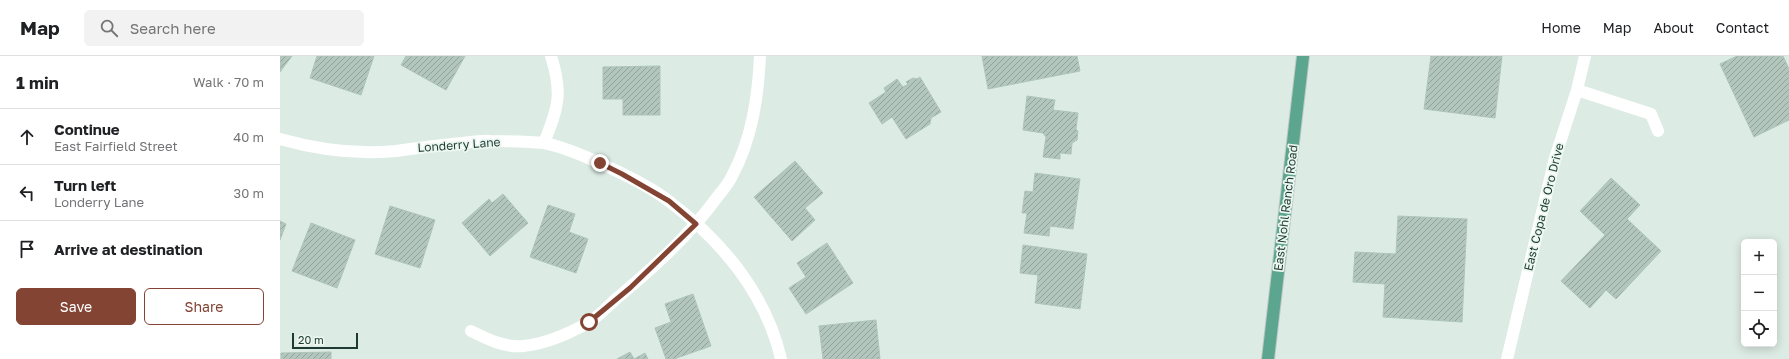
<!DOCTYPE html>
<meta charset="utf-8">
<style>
body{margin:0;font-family:"Golos Text",sans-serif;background:#f2f2f2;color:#202124}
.controls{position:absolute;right:12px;bottom:12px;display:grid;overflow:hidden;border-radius:6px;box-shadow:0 2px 10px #0003}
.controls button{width:36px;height:36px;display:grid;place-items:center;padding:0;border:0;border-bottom:1px solid #e0e0e0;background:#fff;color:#202124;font:20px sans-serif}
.scale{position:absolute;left:12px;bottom:10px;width:66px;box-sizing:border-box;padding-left:4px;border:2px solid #1d3b32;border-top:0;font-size:11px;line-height:14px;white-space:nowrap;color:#1d3b32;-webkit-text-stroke:3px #edf7f2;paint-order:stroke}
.stop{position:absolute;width:12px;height:12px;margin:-9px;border:3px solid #844433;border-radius:50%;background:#fff}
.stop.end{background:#844433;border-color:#fff;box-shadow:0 1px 4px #0008}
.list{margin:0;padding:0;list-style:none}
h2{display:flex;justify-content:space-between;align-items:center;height:52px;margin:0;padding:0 16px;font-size:17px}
h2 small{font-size:13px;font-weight:400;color:#757577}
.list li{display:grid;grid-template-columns:26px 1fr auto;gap:12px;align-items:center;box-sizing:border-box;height:56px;padding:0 16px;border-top:1px solid #e0e0e0}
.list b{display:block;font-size:15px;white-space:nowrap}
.list p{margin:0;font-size:13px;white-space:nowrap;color:#757577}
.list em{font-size:13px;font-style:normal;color:#757577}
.actions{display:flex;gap:8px;padding:12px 16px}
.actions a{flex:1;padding:9px 0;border:1px solid #844433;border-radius:6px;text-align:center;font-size:14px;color:#844433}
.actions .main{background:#844433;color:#fff}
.icon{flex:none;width:22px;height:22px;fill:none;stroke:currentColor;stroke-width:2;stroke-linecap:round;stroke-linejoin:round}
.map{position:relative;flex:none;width:1509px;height:303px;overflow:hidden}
header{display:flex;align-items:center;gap:24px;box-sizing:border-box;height:56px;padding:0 20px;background:#fff;border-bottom:1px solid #e0e0e0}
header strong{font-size:19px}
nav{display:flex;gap:22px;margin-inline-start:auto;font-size:14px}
.search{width:280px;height:36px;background:#f2f2f2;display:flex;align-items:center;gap:10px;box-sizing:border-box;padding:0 14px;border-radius:6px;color:#757577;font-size:15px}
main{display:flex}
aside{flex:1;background:#fff}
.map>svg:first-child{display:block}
.building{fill:url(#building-hatch);stroke:#aec5bb}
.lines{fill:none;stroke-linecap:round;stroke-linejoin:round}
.major-casing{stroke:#c0c8c6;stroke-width:14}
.minor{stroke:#fff;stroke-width:12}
.major{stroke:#5ca690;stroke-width:12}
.route{stroke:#844433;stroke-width:5}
.labels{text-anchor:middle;stroke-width:3.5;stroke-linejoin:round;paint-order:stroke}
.street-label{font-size:12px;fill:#1d3b32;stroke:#edf7f2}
</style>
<header>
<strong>Map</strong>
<div class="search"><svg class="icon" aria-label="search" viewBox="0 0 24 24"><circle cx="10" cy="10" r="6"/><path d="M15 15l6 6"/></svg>Search here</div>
<nav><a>Home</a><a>Map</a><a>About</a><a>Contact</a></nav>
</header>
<main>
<aside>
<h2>1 min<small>Walk · 70 m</small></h2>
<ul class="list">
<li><svg class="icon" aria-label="ahead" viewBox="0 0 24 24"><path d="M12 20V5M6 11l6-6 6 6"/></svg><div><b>Continue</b><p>East Fairfield Street</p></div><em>40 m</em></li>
<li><svg class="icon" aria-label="left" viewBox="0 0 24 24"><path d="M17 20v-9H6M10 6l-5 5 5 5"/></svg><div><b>Turn left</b><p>Londerry Lane</p></div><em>30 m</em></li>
<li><svg class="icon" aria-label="arrive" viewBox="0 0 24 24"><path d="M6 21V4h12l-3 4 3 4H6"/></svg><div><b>Arrive at destination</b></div></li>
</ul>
<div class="actions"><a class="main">Save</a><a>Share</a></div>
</aside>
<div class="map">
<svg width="1509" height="303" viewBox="0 0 1509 303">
<defs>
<pattern id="building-hatch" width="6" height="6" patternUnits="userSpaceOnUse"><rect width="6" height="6" fill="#b2c6bd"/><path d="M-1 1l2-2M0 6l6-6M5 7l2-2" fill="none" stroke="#90a29a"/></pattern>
</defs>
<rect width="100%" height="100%" fill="#dcebe4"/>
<path class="building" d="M0,0h12l-12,16z
M37,0h57l-13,39 -51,-17z
M126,0h59l-19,34 -45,-25z
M702,0h95l3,15 -92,18z
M1151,0h71l-7,62 -71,-9z
M1457,0h46l6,13v51l-35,17 -34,-73z
M380,10v49h-37v-16h-20v-32z
M640,21l21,35 -10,6 -1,6 -24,15 -14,-22 -10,7 -13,-21 17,-11 -2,-4 13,-9 6,8 5,-3 -2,-2 7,-4 4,1z
M747,40l28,4 -2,10 25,3 -2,16 2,2 -1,9 -5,3 -1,11 -11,-1v6l-17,-2 3,-20 -3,-4 -20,-3z
M515,105l28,32 -18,15 10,12 -23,21 -38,-44z
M755,117l45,6 -7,50 -23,-3 -1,10 -25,-3 3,-20h-5l3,-22 8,1z
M1331,122l29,27 -13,14 34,32 -45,48 -10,-9 -16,18 -29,-27 44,-46 -25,-24z
M223,138l25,29 -38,33 -28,-33 27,-24 3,4z
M268,149l27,9 -6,18 19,7 -12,34 -46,-16z
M110,150l45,14 -15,48 -45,-14z
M1118,160l69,3 -5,103 -79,-5 2,-33 -32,-2 2,-30 41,2z
M0,165l6,3 -6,16z
M31,167l44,17 -18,48 -45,-17z
M547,187l26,40 -47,31 -17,-26 17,-11 -9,-14z
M743,189l64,9 -7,55 -45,-6 3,-28 -18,-2z
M413,238l18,52 -37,13h-8l-11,-31 16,-6 -6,-18z
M596,264l4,39h-57l-4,-33z
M51,296v7h-50v-6z
M350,296l4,7 11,-6 3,6h-31z"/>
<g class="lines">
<defs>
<path id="major" d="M988,303l35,-303"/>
</defs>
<use href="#major" class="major-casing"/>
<path class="minor" d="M1297,34l74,24 7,17
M0,83c39,11 76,16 116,12 22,-3 44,-6 67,-8 8,-1 18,-3 27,-2 17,0 37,0 54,2 21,4 43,14 62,23 22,10 45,21 64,36 52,39 96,92 111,157
M264,87c14,-35 19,-49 7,-87
M191,275c16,8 34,17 52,15 23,-2 45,-12 65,-23 10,-6 19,-16 28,-24 37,-31 74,-64 102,-103 5,-6 11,-13 14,-20 20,-37 26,-79 28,-120
M1227,303l48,-201 22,-68 8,-34"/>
<use href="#major" class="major"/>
</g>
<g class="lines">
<path class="route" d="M309,266l41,-34 66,-64 -27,-23 -47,-27 -22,-11"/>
</g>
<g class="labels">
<g class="street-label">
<text transform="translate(179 89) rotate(-4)" y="4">Londerry Lane</text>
<text transform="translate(1264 151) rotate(-76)" y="4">East Copa de Oro Drive</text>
<text transform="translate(1006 152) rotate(-83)" y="4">East Nohl Ranch Road</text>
</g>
</g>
</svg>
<div class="controls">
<button>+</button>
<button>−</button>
<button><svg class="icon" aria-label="locate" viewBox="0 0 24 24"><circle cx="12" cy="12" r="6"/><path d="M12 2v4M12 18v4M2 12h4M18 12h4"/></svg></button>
</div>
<div class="scale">20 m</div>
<div class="stop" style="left:309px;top:266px"></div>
<div class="stop end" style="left:320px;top:107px"></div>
</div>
</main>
